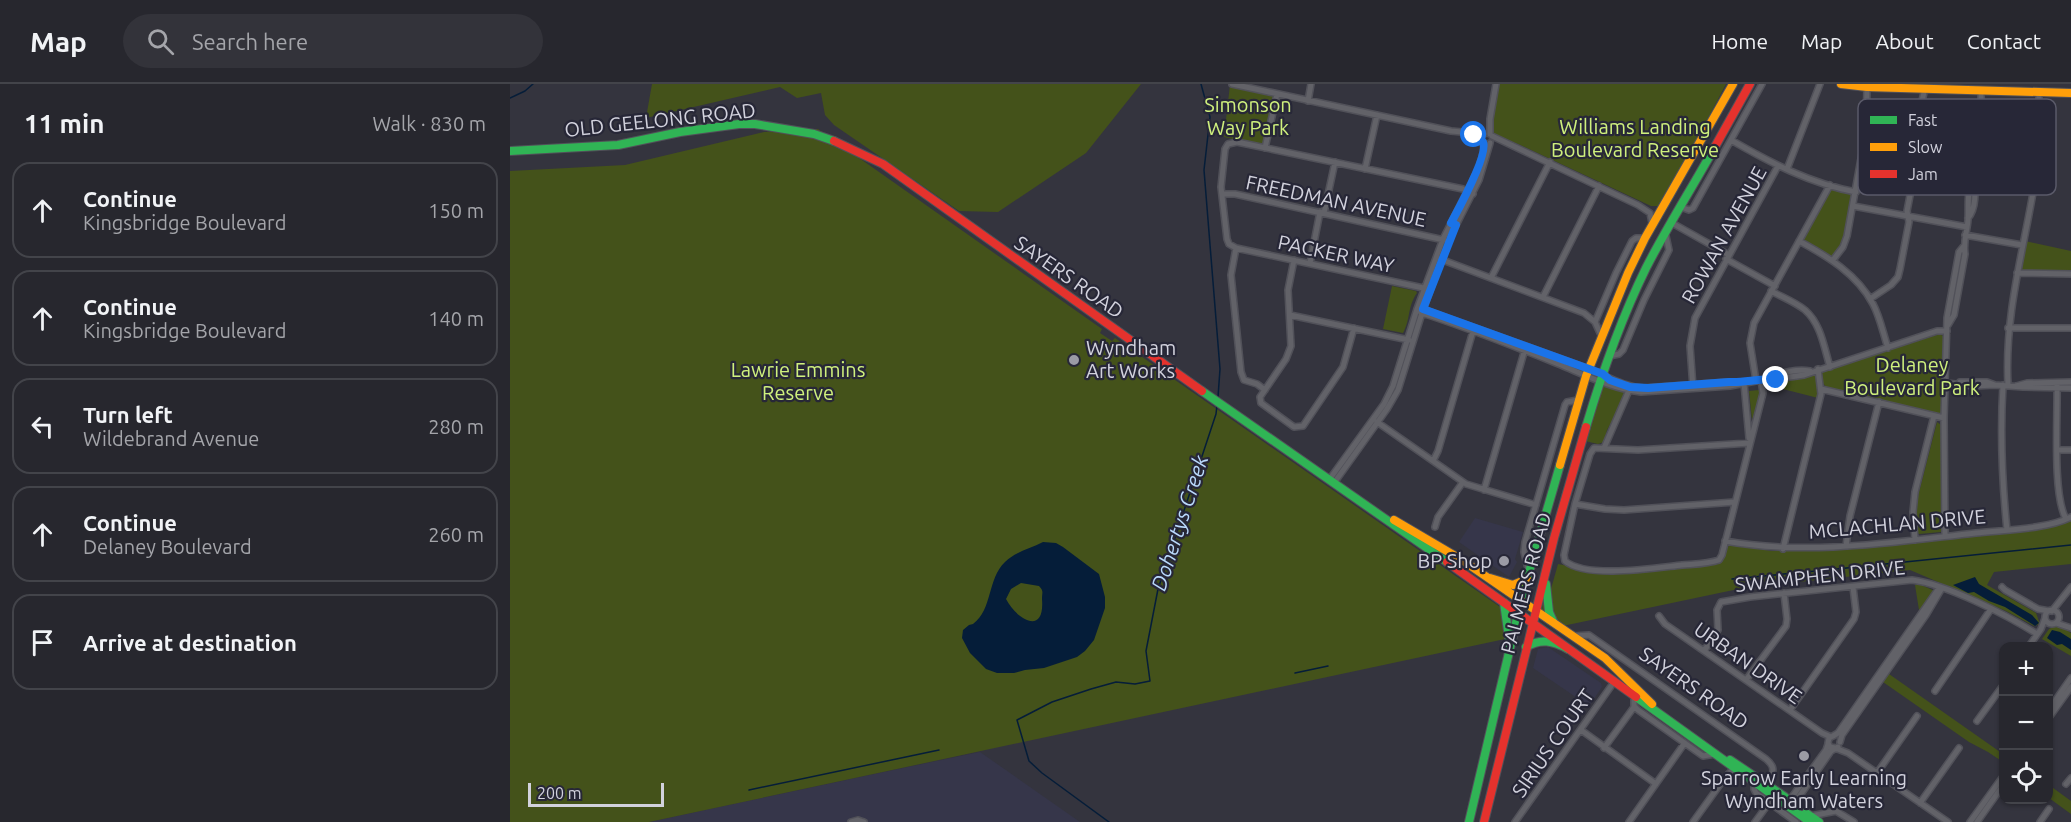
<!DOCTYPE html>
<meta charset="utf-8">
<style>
body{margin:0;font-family:Ubuntu,sans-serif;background:#33333a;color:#f1f3f6}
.controls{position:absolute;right:18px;bottom:18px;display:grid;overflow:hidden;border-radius:12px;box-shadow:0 2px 4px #0004}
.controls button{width:54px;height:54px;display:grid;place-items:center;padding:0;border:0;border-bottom:2px solid #43444a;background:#27272e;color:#f1f3f6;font:30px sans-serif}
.scale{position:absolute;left:18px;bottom:15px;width:136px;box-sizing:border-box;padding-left:6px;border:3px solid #d2d2dd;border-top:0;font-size:16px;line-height:21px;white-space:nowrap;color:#d2d2dd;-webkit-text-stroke:4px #272737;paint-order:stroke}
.stop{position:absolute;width:18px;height:18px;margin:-14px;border:4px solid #1a73e8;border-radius:50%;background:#fff}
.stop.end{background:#1a73e8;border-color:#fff;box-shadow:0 2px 6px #0008}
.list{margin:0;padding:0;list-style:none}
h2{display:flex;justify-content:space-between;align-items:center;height:78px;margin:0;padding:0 24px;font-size:26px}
h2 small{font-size:20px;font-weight:400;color:#a4a5aa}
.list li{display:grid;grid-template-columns:39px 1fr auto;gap:18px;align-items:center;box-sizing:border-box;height:96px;margin:0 12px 12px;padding:0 12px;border:2px solid #43444a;border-radius:18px}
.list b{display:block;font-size:22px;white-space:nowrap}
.list p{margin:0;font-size:20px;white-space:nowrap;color:#a4a5aa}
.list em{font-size:20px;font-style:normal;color:#a4a5aa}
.icon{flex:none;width:33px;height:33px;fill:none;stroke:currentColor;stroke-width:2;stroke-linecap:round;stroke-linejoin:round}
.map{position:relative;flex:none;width:1561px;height:738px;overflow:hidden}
header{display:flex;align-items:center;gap:36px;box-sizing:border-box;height:84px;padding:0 30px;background:#27272e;border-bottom:2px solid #43444a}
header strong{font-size:28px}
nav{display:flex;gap:33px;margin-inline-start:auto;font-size:21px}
.search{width:420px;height:54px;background:#33333a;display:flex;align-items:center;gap:15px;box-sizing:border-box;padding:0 21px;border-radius:33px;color:#a4a5aa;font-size:22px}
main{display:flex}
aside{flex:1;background:#27272e}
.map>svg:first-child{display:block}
.built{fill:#36364a}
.green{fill:#44521a}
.water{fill:#051d39;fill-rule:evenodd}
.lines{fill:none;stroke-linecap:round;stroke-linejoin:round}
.stream{stroke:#051d39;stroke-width:1.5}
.street-casing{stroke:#515159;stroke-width:8}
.fast-casing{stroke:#515159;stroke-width:10}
.slow-casing{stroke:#515159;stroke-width:10}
.jam-casing{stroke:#515159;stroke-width:10}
.street{stroke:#626268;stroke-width:5}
.fast{stroke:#30b455;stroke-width:8}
.slow{stroke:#ff9f0a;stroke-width:8}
.jam{stroke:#e5322d;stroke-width:8}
.route{stroke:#1a73e8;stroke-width:8}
.poi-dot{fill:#9b9ba5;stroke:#272737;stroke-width:2}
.labels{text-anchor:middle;stroke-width:4.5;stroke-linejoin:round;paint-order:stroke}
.park-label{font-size:20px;fill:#cff07d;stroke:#272737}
.street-label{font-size:20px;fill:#d2d2dd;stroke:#272737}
.poi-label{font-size:20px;fill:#d2d2dd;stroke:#272737;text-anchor:start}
.water-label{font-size:21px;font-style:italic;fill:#b9d9fc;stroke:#272737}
.key{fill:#272737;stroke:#5a5a69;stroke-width:1.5}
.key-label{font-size:16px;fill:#d2d2dd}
</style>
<header>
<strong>Map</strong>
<div class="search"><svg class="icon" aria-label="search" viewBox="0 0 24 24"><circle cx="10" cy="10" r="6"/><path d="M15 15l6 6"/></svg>Search here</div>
<nav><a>Home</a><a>Map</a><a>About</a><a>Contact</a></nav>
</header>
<main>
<aside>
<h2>11 min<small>Walk · 830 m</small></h2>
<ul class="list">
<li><svg class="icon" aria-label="ahead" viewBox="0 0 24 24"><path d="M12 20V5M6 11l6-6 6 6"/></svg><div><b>Continue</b><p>Kingsbridge Boulevard</p></div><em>150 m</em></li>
<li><svg class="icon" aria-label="ahead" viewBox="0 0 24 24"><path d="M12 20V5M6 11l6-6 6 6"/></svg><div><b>Continue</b><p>Kingsbridge Boulevard</p></div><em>140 m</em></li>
<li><svg class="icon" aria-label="left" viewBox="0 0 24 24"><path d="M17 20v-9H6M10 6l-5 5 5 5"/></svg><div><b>Turn left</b><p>Wildebrand Avenue</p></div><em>280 m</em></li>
<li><svg class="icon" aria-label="ahead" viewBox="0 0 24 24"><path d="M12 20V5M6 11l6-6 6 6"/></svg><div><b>Continue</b><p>Delaney Boulevard</p></div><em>260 m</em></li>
<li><svg class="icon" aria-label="arrive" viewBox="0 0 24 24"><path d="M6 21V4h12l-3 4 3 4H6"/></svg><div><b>Arrive at destination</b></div></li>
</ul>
</aside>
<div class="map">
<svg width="1561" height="738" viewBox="0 0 1561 738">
<rect width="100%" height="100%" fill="#34343e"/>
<path class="built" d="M965,434l48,14 -8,27 2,3 -8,15 -50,-35z
M1038,563l53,36 1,4 -13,19 -56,-38 5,-19z
M470,668l100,70h-431l216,-46z"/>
<path class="green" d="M142,0h489l-55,69 -88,59 -39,-1 -125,-86 -9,-10 -4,-22 -24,5 -17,-11 -134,31z
M989,0h227l-64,122h-11l-133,-62 -24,-9c-6,-13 3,-37 5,-51z
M720,1l43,10 1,2 -10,47 -5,1 -35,-8z
M308,45l284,200 -2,4 12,8 3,-3 388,271 2,30 -856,183h-139v-651l115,-6 139,-33z
M1323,105l19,5 -8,47 -12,15 -27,-14 -2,-4 27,-48z
M1515,157l46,10v21l-50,-1z
M882,202l24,5 1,2c-10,14 -6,26 -14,40l-20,-4z
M1430,250l4,3 -2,75 -3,3 -113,-28 -3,-4 -1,-10 3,-3z
M1305,289l4,15 -1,10 -47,-12 -1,-6 6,2z
M1093,302l20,5 2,7 -18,32 -3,12 -6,2 -13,-3z
M1249,306l1,5 -8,25 -3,-29z
M1427,338l4,3 1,105 -1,2 -22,2 -2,-2 -1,-17 2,-19z
M1561,437v43l-77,8 -7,13 49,28 4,11 -6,2 -28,-15 -96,-41 -167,18 -190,40 -31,-21 29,-6v-12l7,-25 38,7 123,-8c7,-5 5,-14 11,-18l42,6 86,-3 144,-14 58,-9z
M1409,500l18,8 -12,18h-6l-4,-25z
M1543,543h9l9,6v23l-29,-17 7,-10z
M1379,590l114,80v8l-15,-10 -19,-10 -86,-60z
M1539,701l22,16v13l-22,-16z"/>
<path class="water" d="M533,458l13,1 7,4 36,27 6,23v11l-11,32 -9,11 -8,6 -33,11 -19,2 -11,3h-17l-11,-4 -16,-16 -8,-15 1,-8 6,-5 4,-1c20,-15 14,-45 32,-62 11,-11 25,-13 38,-20zM511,499l18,3c5,5 3,6 3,13 3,37 -25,21 -36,0l5,-10z
M1465,493l4,7 53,31 7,8 -4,3 -30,-19 -16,-6 -15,-9 -6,1 -15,-8z
M1542,546l8,2 11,7v11l-9,-6 -5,1 -10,-7z"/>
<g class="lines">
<path class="stream" d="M691,0l9,33 -6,53 16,199 -2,28
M0,14l15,-7 8,-7
M1317,486l244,-25
M1222,495l84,-8
M785,589l33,-7
M239,706l190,-40
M599,738l-67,-49 -13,-12 -12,-41 35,-18 39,-13 25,-7 19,2 15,-3 -4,-30 12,-62 58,-175 1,-9"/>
<defs>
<path id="street" d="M722,0l219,47 33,3
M798,17l3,-17
M980,50v-15l6,-35
M982,52l146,69 12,8 2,10
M1221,56c38,22 80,44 125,52
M755,64l12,-54
M1466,80c-3,-11 -2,-34 4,-45
M855,85l12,-54
M1277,85l33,-85
M712,110h13l209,46
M1343,122l114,21
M1171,123l8,3 4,-2 69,-124
M814,129l11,-51
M1458,134c9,-10 7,-29 6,-41 0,-9 6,-17 7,-26 2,-21 0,-40 0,-61
M1162,139l57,32
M1455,151l57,10
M1289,157c28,15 58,33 74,63 7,13 10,29 15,44
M726,164l192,41
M930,175l144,54 11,9
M1216,175l49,27
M784,176l-6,30 3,56 -5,13 -26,38 1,6 33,24 9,-1 40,-59 11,-39
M1323,176l10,-13 4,-11 19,-105 1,-44
M800,179l10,-51
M1507,189l54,1
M981,194l59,-116
M1261,207c11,6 24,11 34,19 16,14 19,37 25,57
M1033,213l56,-111
M1360,215l21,-14 7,-8 2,-8 9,-47 -2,-11 12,-62 3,-48 3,-13
M907,225l5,4c47,15 94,34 139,52 26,11 52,24 80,27l89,-6 31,-6 15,-1 28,-4 133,-44h10
M910,225l8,2 161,58c18,7 34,18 55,19l85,-6 8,1
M780,231l119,25
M1438,241l6,-10 11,-61c-2,-12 2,-22 3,-34 1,-13 -2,-30 6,-42
M1498,244h63
M1091,251l-6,-13 21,-49 16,-32 4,-3h8
M1099,272l10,-2 4,-4 21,-50 25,-50 -3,-14
M1260,294c11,-6 28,-9 40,-7
M1246,297l-6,-38 4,-20 76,-138
M1450,298h27l8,3
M1234,299l5,55
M1436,299l28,3 21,-1 28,2 48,1
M1547,299c1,31 -5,111 9,136
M1493,301c-3,49 -1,96 4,145
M1498,301c-4,-72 17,-139 28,-210 3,-27 3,-56 3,-83
M1506,302l11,-3 44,-1
M1183,304l-3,-42 5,-28 83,-152
M1311,305l123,29
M755,306l-8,-6 -13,-4 -3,-8 -10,-97 5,-27 -7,-4 -2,-5 -6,-52 4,-38 3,-5 9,-2 226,47 10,5
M867,338l89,62 70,21
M1240,359l-112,7 -44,-2 -4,6 -15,50 -11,51 1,6c22,18 89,7 117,4 12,-1 26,-1 37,-5l3,-5 41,-162 -2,-13
M1094,364l26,-60
M1547,366h14
M923,377l5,-10 35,-120
M819,396l55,-76 9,-18 24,-77 26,-70 36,-71 5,-19 -1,-7
M824,399l53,-74 11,-19 24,-77 19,-53 10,-25 28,-55 11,-37
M974,406l41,-141
M1065,420l30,5 19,1 111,-8
M925,443l3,-10 25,-35
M1435,452l-1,-118 3,-100 12,-66 4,-5
M1405,456l-2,-28 2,-20 19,-76
M1215,457c83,15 169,1 251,-8 26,-3 73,-4 95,-16
M1336,462l4,-30 29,-114
M1273,465l38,-155 -3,-25
M1018,485l-4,-17 1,-10 40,-137 2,-3 11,-2
M1492,503l3,3 33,19 11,2
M1535 533a7 7 0 1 1 14 0a7 7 0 1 1-14 0Z
M1542,527l19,-24
M1149,532l6,8 157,109 9,4
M1546,539l15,5
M1064,552l15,-1 177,124c12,10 5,14 4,28
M1519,562l12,-17 4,-11
M1194,567l14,-21 -1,-20 4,-8 29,-5 162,-17c34,4 95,35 125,54
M1236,596l40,-54 1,-7 -3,-26
M1425,607l56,-82
M1124,613v9l4,4 65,46 12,-2
M1280,626l64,-91 2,-7 -3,-25
M1538,627l23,-33
M1538,635l23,-32
M1467,637l27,-37
M1071,646l75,54
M1323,652l5,-3 99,-142 5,-3
M1323,652l-4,2 -1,5 2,4 5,1
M1330,658l2,-7 84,-120 16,-27
M1094,664l30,-41
M1325,664l13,5 100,69
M1367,689l40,-57
M1244,699v6l2,4 40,29
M1556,700l5,-6
M1279,717l37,-51 2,-6
M1410,719l39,-55
M1284,720l37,-53 7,-4
M1301,732l25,-5 18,11
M341,738l7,-2 6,2
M1005,738l99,-140
M1119,738l55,-78
M1183,738l31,-43 10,-11
M1245,738l14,-19
M1460,738l34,-47
M1467,738l27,-38
M1530,738l9,-13"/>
<path id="fast" d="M0,67l108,-6 62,-13 59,-8h16l59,10 20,7
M692,307l245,171
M1076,343c16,-54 35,-108 60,-159 20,-39 44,-77 66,-116
M1036,500l3,28 4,9
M994,519l5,35
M1016,563c15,-9 27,-6 42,2
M1126,613l174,125
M1220,676l55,37
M1296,729l13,9
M959,738l54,-229 37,-128"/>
<path id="slow" d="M1331,0l26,3 204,6
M1050,381l26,-89 42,-103 17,-35 88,-154
M884,436l68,40 143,98 47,46
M980,494l23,7 14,-6"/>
<path id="jam" d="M324,57l49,23 319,227
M1202,68l38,-68
M937,478l189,135
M974,738l70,-284 32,-111"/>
</defs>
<use href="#street" class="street-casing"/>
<use href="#fast" class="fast-casing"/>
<use href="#slow" class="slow-casing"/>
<use href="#jam" class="jam-casing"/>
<use href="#street" class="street"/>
<use href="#fast" class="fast"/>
<use href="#slow" class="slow"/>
<use href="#jam" class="jam"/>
</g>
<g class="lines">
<path class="route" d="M964,51l-3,-1c3,3 10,5 12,8 6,12 -25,68 -32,81l5,2 -33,84 180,65 7,6 20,7 18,1 81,-6c16,1 31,-4 47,-2"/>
</g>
<g class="poi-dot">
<circle cx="564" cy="276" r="6"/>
<circle cx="994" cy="477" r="6"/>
<circle cx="1294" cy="672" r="6"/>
</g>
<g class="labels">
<g class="park-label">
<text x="738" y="28">Simonson<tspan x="738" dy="23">Way Park</tspan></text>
<text x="1125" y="50">Williams Landing<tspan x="1125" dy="23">Boulevard Reserve</tspan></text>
<text x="1402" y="288">Delaney<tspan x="1402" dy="23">Boulevard Park</tspan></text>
<text x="288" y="293">Lawrie Emmins<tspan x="288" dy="23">Reserve</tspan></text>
</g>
<g class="street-label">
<text transform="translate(150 36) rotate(-6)" y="7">OLD GEELONG ROAD</text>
<text transform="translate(826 117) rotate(12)" y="7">FREEDMAN AVENUE</text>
<text transform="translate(1214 151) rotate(-61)" y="7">ROWAN AVENUE</text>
<text transform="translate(826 170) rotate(12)" y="7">PACKER WAY</text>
<text transform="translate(559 193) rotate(35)" y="7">SAYERS ROAD</text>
<text transform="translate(1387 440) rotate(-5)" y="7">MCLACHLAN DRIVE</text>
<text transform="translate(1310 492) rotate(-6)" y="7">SWAMPHEN DRIVE</text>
<text transform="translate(1016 499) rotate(-75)" y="7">PALMERS ROAD</text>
<text transform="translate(1238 579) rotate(35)" y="7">URBAN DRIVE</text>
<text transform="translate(1184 604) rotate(35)" y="7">SAYERS ROAD</text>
<text transform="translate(1043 659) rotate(-55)" y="7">SIRIUS COURT</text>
</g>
<g class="poi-label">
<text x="576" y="271">Wyndham<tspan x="576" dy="23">Art Works</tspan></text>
<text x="982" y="484" text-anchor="end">BP Shop</text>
<text x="1294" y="701" text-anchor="middle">Sparrow Early Learning<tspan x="1294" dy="23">Wyndham Waters</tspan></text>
</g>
<g class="water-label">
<text transform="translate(670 439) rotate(-72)" y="7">Dohertys Creek</text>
</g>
</g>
<rect x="1348" y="15" width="198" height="96" rx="9" class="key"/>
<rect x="1360" y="32" width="27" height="8" fill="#30b455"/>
<rect x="1360" y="59" width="27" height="8" fill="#ff9f0a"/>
<rect x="1360" y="86" width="27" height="8" fill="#e5322d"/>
<g class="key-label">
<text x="1398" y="42">Fast</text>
<text x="1398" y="69">Slow</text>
<text x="1398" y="96">Jam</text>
</g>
</svg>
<div class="controls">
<button>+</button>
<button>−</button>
<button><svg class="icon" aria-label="locate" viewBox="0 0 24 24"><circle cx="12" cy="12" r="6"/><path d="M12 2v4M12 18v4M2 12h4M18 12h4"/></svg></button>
</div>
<div class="scale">200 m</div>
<div class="stop" style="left:964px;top:51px"></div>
<div class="stop end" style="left:1266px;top:296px"></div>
</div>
</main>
